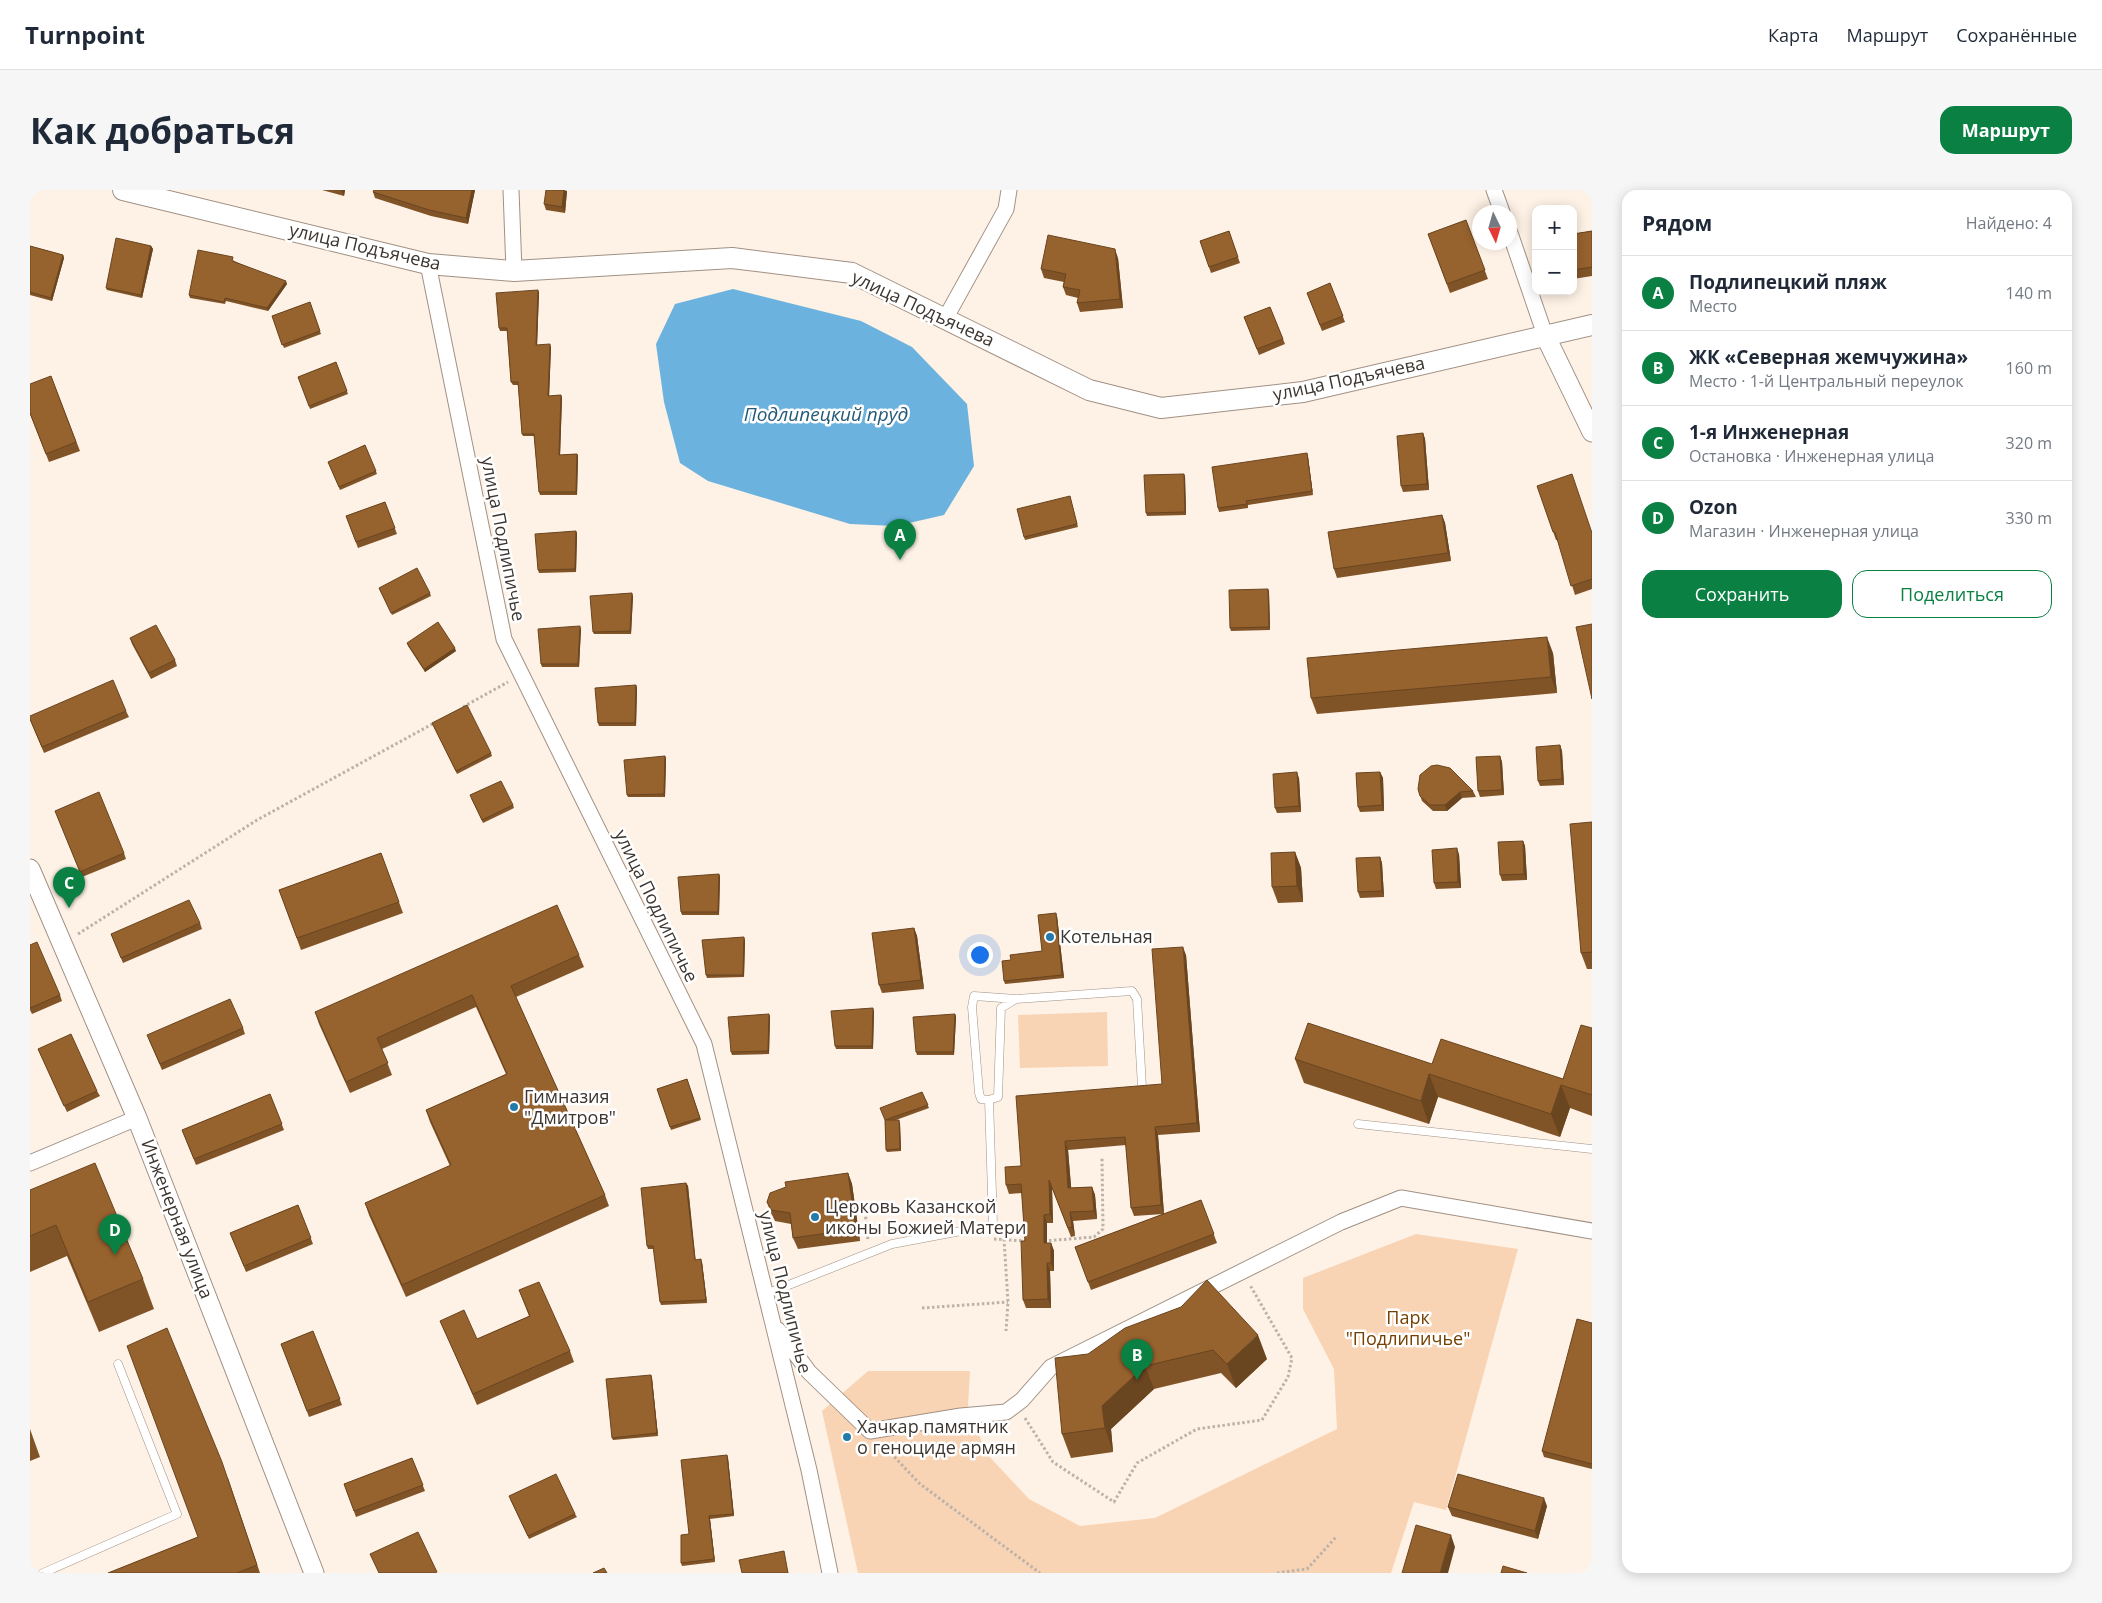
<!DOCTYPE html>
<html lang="ru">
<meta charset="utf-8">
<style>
body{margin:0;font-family:"Open Sans",sans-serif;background:#f6f6f7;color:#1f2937}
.controls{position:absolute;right:15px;top:15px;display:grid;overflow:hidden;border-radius:10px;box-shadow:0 2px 12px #0003}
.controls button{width:45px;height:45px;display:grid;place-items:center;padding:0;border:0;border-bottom:1px solid #e0e1e3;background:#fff;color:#1f2937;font:25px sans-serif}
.compass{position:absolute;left:1442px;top:15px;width:45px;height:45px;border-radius:50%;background:#fff;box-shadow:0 2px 12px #0003;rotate:175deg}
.you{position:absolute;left:949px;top:764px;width:18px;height:18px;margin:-12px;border:4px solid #fff;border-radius:50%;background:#1a73e8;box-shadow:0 0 0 8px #1a73e833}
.badge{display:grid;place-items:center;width:32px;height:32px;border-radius:50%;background:#0b8043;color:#fff;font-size:16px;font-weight:700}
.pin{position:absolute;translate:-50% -41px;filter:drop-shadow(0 1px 2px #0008)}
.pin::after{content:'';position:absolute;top:26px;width:18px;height:15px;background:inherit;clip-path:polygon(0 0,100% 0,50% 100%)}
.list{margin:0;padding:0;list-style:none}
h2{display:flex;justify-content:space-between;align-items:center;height:65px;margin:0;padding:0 20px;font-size:21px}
h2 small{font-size:16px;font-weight:400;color:#747a83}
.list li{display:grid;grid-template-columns:32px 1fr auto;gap:15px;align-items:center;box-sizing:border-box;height:75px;padding:0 20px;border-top:1px solid #e0e1e3}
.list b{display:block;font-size:19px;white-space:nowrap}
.list p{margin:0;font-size:16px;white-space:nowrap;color:#747a83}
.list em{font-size:16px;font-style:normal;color:#747a83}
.actions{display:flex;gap:10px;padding:15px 20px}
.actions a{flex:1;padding:11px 0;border:1px solid #0b8043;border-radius:15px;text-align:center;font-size:18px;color:#0b8043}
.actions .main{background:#0b8043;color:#fff}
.map{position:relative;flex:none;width:1562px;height:1383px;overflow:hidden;border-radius:15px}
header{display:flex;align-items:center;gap:30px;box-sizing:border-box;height:70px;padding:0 25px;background:#fff;border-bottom:1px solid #e0e1e3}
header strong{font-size:24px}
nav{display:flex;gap:28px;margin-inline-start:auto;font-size:18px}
.intro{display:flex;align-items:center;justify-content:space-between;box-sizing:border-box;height:120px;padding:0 30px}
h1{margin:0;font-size:35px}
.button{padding:12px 22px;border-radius:15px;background:#0b8043;color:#fff;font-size:18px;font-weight:700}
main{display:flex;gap:30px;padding:0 30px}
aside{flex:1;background:#fff;border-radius:15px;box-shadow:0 2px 12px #0003}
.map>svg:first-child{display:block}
.green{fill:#f8d4b5}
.water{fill:#6bb2de}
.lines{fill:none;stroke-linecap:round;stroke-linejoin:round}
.service-casing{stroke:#a19184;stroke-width:9}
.minor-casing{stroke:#a19184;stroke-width:17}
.tertiary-casing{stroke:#a19184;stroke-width:21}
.secondary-casing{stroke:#a19184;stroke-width:22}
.path{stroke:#bdb2a8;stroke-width:3;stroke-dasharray:2.5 2.5;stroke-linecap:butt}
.service{stroke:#fff;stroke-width:8}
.minor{stroke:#fff;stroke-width:15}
.tertiary{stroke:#fff;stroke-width:19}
.secondary{stroke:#fff;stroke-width:20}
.wall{fill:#815428}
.shaded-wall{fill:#694520}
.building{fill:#96622e;stroke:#694520}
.poi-dot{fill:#237baa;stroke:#fff;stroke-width:2}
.labels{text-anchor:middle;stroke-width:5;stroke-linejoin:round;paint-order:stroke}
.street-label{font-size:18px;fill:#3c3530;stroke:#fff}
.poi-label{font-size:18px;fill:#3c3530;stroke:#fff;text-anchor:start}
.park-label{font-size:18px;fill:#764100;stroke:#fff}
.water-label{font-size:19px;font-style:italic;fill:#255a79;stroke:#fff}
</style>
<header>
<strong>Turnpoint</strong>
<nav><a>Карта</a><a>Маршрут</a><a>Сохранённые</a></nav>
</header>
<div class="intro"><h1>Как добраться</h1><a class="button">Маршрут</a></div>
<main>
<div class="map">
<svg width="1562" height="1383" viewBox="0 0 1562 1383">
<rect width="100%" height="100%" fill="#fef1e5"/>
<path class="green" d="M1077,822l1,54 -88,2 -2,-53z
M1386,1044l102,15 -72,261 -32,-8 -23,71h-533l-36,-162 46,-40h102l-2,35 18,47 43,46 51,27 75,-8 182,-89 -3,-60 -31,-60v-31z"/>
<path class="water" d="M703,99l128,32 51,26 55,57 7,62 -30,49 -48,11 -46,-2 -142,-43 -28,-18 -16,-61 -8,-58 19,-40z"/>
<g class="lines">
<defs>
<path id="service" d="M959,910l-8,-1 -2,-6 -7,-86 2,-11 42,3 116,-8 5,8 5,88
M1328,934l234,25
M736,1104l126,-50 101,-19 -4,-125 9,-3 3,-89 15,-9
M13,1383l134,-59 -59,-150"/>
<path id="minor" d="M481,0l3,81
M1464,0l8,22
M1480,43l35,102
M398,74l76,375 200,405 105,426 21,103
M915,129l61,-110 3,-19
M0,973l107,-45
M748,1140l31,42 61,59 91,-15 45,-4 16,-12 29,-33 290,-145 60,-24 191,33"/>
<path id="tertiary" d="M1515,145l47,97
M0,679l107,249 177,455"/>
<path id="secondary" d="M93,0l305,74 86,7 218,-13 120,15 237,117 72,18 142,-16 289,-67"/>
</defs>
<use href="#service" class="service-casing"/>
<use href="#minor" class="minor-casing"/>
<use href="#tertiary" class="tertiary-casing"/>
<use href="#secondary" class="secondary-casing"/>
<path class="path" d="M433,517l45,-25
M48,744l179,-114 179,-98
M826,1023l9,-2 3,29
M964,1049l31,2
M974,1049l4,63 -2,29
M1014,1051l50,-4 9,-8 -1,-71
M892,1118l86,-6
M995,1228l28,44 61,40 23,-39 60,-34 65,-9 26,-43 4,-19 -42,-73
M854,1256l36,38 120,89
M1247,1383l30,-4 30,-33"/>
<use href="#service" class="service"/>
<use href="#minor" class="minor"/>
<use href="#tertiary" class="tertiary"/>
<use href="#secondary" class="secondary"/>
</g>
<path class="wall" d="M292,0h23l-1,6z
M445,0l-7,34 -37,-8 -56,-18 -2,-6z
M537,1l-2,22 -19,-3 -2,-6z
M1436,30l22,59 -38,14 -22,-59z
M1199,41l11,32 -29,10 -11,-32z
M1562,41v45l-19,3v-45z
M0,56l33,9 1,3 -12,43 -22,-6z
M121,56l2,3 -11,49 -35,-8 -1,-2z
M1088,68l5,50 -43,4 -3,-9 1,-5 -12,-3 -3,-8 1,-5 -20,-4 -3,-9z
M204,70v1l53,23 -19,27 -42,-10 -1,3 -35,-6 -1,-3z
M1300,93l15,39 -23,9 -15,-38z
M509,102l-2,53 14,2 -2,49 12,-1 1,3 -2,57 17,-1 1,2 -1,39h-37l-1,-3 -5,-56h-11l-1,-2 -4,-49h-5l-2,-3 -4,-51h-7l-1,-3z
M280,112l11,32 -37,14 -12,-32z
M1240,117l15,37 -26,11 -15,-38z
M306,172l12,32 -38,15 -12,-32z
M21,186l29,75 -31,11 -19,-48z
M1393,243l2,6 4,51 -26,2 -2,-6z
M335,255l12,29 -37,16 -12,-28z
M1277,263l1,4 5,38 -65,10v3l-29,4 -1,-4z
M1155,286l1,39 -39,1 -1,-3z
M1507,296l55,47v56l-17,6 -17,-55h-2z
M1040,306l8,31 -53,13 -1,-3z
M355,312l12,32 -39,14 -12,-32z
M1412,325l3,8 6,38 -114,17 -3,-9z
M546,341l1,3 -1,38 -37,1 -1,-3z
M349,398l51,5 1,3 -39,19z
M1238,399l1,3 1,38 -39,1 -1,-3z
M603,406l-2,38h-37l-1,-2z
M551,439l-2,38h-37l-1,-3z
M100,448l45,22 2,6 -26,13 -19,-35z
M377,453l49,8 -31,21 -17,-26z
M1523,463l4,40 -240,21 -6,-16z
M606,495l1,3 -1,38h-37l-1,-3z
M96,521l3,6 -85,36 -14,-33z
M403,535l58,28 1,3 -35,18z
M1530,555l2,6 2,34 -24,1 -2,-5z
M635,566l1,3 -1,38h-37l-1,-2z
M1470,566l2,6 2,33 -24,2 -2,-6z
M1350,582l3,6 1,33 -24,1 -2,-5z
M1269,588l2,34 -24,1 -2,-5z
M1388,599l55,2 3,6 -14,1 -15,13h-14l-11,-10z
M441,608l42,7 1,3 -31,15z
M27,626l67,37 2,6 -44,18z
M1562,632v147h-5l-6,-16z
M1493,651l2,5 2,34 -25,1 -2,-6z
M1265,662l6,16 2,34 -25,1 -6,-16z
M351,663l22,60 -102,37 -22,-60z
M1429,664l2,34 -25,1 -2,-6z
M1350,667l2,6 2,34 -24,1 -2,-6z
M689,684l1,3 -1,38h-37l-1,-3z
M1027,726l7,62 -59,6 -1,-3 7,-21 31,-9z
M170,733l2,6 -79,34 -12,-29z
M884,738l3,8 7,53 -42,4 -3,-8z
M715,750l-1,37 -37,1 -1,-3z
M0,755l30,50 2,6 -30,13 -2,-4z
M549,765l5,12 -68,30 89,198 4,11 -203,91 -37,-82 -4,-12 85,-37 -20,-44 -4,-12 80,-36 -30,-67 -94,42 10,26 -42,18 -31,-69 -4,-12z
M1156,765l14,177 -42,3 6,79 37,-14 16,43 -126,47 -16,-43 88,-33 -29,2 -3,-8 -5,-63 -58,5 3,38 21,-1 3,8 2,24 -24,2 2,15 -4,1 -19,-49 1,35h-6v20h4l3,8v20h-4l1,37h-25l-3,-8 2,-59 -3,-48 -13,1 -3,-9 15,-19 141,-82z
M844,821l-1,38h-37l-1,-3z
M925,824l1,3 -2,38h-37l-1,-3z
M740,826l-1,38 -37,1 -1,-3z
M213,838l2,6 -83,36 -13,-30z
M1562,838v88l-22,-8 -10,29 -122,-40 -9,27 -125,-41 -9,-24 137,5 131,15z
M8,859l59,42 3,5 -33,16z
M657,889l14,41 -30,10 -14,-41z
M892,902l7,16 -33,12 4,3 1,28 -14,1 -1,-2 -1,-29z
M240,904l14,36 -88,35 -14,-35z
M818,983l4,11 8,57 -62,8 -5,-11 -2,-14 -16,-3 -4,-8 -4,-11z
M656,993l2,3 7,74 7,2 5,41 -46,2 -1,-3 -6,-53h-6l-1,-3z
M0,1000l113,89 11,30 -55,23 -32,-76 -37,16z
M268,1015l15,39 -67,28 -16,-39z
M489,1100l51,61 4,11 -97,43 -32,-73 -5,-11 37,18 52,-23z
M1562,1133v146l-48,-12 -2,-6z
M1095,1138l142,31 -31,29 -15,-15 -67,16 -43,40 2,23 -42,6 -9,-24z
M283,1141l29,74 -33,12 -28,-73z
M621,1185l1,3 6,58 -45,4 -1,-2z
M0,1239l10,28 -10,4z
M697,1265l1,3 6,58 -24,3 5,43 -33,4 -1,-3 8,-29z
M382,1268l13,33 -69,26 -12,-33z
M198,1288l32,95h-152l90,-36z
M480,1309l65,15 2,3 -48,22z
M1517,1316l-9,33 -86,-23 -4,-9z"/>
<path class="shaded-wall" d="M311,0h4l-1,6z
M442,0h3l-7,34 -2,-6z
M534,0l3,1 -2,22 -3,-6z
M121,56l2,3 -11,49 -1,-3z
M1085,59l3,9 5,50 -3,-9z
M33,65l1,3 -12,43 -1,-3z
M256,91l1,3 -19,27 -1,-3z
M508,100l1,2 -2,56 -1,-3z
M520,154l1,3 -2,52 -1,-3z
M531,205l1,3 -2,60 -1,-3z
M1393,243l2,6 4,51 -2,-6z
M1277,263l1,4 5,38 -1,-4z
M547,264l1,2 -1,39 -1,-3z
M1154,284l1,2 1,39 -1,-3z
M1412,325l3,8 6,38 -3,-8z
M546,341l1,3 -1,38 -1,-3z
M1238,399l1,3 1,38 -1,-3z
M602,403l1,3 -2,38 -1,-3z
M550,436l1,3 -2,38 -1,-3z
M1517,447l6,16 4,40 -6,-16z
M425,458l1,3 -31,21 -1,-3z
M606,495l1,3 -1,38 -1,-3z
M1530,555l2,6 2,34 -2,-6z
M635,566l1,3 -1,38 -1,-3z
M1470,566l2,6 2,33 -2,-5z
M1267,582l2,6 2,34 -2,-6z
M1350,582l3,6 1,33 -2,-6z
M1430,602l2,6 -15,13 -2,-6z
M1493,651l2,5 2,34 -3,-6z
M1427,658l2,6 2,34 -3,-6z
M1265,662l6,16 2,34 -6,-16z
M1350,667l2,6 2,34 -2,-6z
M689,684l1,3 -1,38 -1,-3z
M1026,723l1,3 7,62 -2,-3z
M884,738l3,8 7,53 -3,-9z
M714,747l1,3 -1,37 -1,-2z
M1153,757l3,8 14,177 -3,-9z
M843,818l1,3 -1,38 -1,-3z
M739,824l1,2 -1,38 -1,-3z
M925,824l1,3 -2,38 -1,-3z
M1399,884l9,23 -9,27 -8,-23z
M1531,895l9,23 -10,29 -9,-23z
M869,930l1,3 1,28 -1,-2z
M1125,937l3,8 6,79 -3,-9z
M1035,951l3,9 4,47 -4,-9z
M818,983l4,11 8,57 -4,-12z
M1019,990l3,8 1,35 -3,-9z
M656,993l2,3 8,77 -1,-3z
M1062,997l3,8 2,24 -3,-8z
M1040,1022l3,9 2,15 -3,-9z
M1014,1025l3,8v29l-3,-9z
M1021,1053l3,8v20l-3,-8z
M671,1069l1,3 5,41 -1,-3z
M1017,1073l3,8 1,37 -3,-9z
M1228,1145l9,24 -31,29 -9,-24z
M1115,1176l9,23 -43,40 2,23 -8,-24 -3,-22z
M621,1185l1,3 6,58 -1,-3z
M697,1265l1,3 6,58 -1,-2z
M1514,1308l3,8 -9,33 -3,-8z
M679,1326l1,3 5,43 -1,-3z
M1421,1345l4,12 -7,26h-8z"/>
<path class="building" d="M344,0h98l-6,28 -37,-8 -56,-18z
M516,0h18l-2,17 -18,-3z
M1436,30l19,50 -38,14 -19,-50z
M1199,41l9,26 -29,10 -9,-26z
M1562,41v36l-19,3v-36z
M1018,45l67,14 5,50 -43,4 3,-13 -17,-3 3,-13 -25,-5z
M86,48l35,8 -10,49 -35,-7z
M0,56l33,9 -12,43 -21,-6z
M168,60l35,7 -1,4 54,20 -19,27 -42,-10 -1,4 -35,-7z
M1300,93l13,33 -23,9 -13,-32z
M508,100l-2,55 14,-1 -2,52 13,-1 -2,60 18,-1 -1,38h-37l-5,-58h-12l-4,-52h-7l-4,-54h-8l-3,-35z
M280,112l10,29 -38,14 -10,-29z
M1240,117l13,32 -26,10 -13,-32z
M306,172l11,29 -38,15 -11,-29z
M21,186l25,66 -30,12 -16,-41v-29z
M1393,243l4,51 -26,2 -4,-50z
M335,255l11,26 -37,16 -11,-25z
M1277,263l5,38 -66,10 1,3 -29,4 -6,-41z
M1154,284l1,38 -39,1 -2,-38z
M1542,284l20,59v46l-21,7 -16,-54h-2l-16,-46z
M1040,306l7,28 -53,13 -7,-28z
M355,312l10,26 -39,14 -10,-26z
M1412,325l6,38 -114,16 -6,-37z
M546,341l-1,38 -37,1 -3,-36z
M387,378l13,25 -39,20 -12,-25z
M1238,399l1,38 -39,1 -1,-38z
M602,403l-2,38 -37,1 -3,-36z
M408,432l17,26 -31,21 -17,-26z
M1562,434v75l-16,-72z
M126,435l19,35 -26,13 -19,-35z
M550,436l-2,38h-37l-3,-35z
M1517,447l4,40 -240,21 -4,-40z
M83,490l13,31 -84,36 -12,-28v-3z
M606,495l-1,38h-37l-3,-35z
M437,515l24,48 -35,18 -24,-48z
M1530,555l2,34 -24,2 -2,-34z
M635,566l-1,38 -37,1 -3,-35z
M1470,566l2,34 -24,1 -2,-34z
M1407,575l13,3 23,23 -13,1 -15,13h-15l-10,-9 -2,-7 2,-14 11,-9z
M1267,582l2,34 -24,2 -2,-34z
M1350,582l2,33 -24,2 -2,-34z
M471,591l12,24 -31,15 -12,-25z
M69,602l25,61 -44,19 -25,-61z
M1562,632v130l-11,1 -11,-129z
M1493,651l1,33 -24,1 -2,-33z
M1427,658l1,34 -24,1 -2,-33z
M1265,662l2,34 -25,1 -1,-34z
M351,663l18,49 -102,36 -18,-48z
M1350,667l2,34 -24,1 -2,-34z
M689,684l-1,38h-37l-3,-35z
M159,710l11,23 -79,35 -10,-24z
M527,715l22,50 -68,31 94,209 -203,90 -37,-82 86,-38 -25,-55 81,-36 -35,-79 -95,43 11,25 -42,19 -31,-70z
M1026,723l6,62 -58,6 -2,-20 9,-1 -1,-5 32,-4 -4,-36z
M884,738l7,52 -42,5 -7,-52z
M714,747l-1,38h-37l-4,-35z
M7,752l23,53 -30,13v-63z
M1153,757l14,176 -42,4 6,78 -30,3 -6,-71 -60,4 3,47 24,-1 2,24 -24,1 2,15 -4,1 -19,-48 1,34 -6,1v28h7v20h-4l1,36 -25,1 -2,-59h4l-4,-57 -15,1 -1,-18 16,-1 -5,-70 146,-12 -10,-135z
M200,809l13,29 -83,36 -13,-29z
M843,818l-1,38h-37l-4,-35z
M739,824l-1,37 -37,1 -3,-35z
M925,824l-2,38h-37l-3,-35z
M1278,833l124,41 9,-25 122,40 18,-54 11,3v67l-31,-10 -10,29 -122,-40 -8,27 -126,-42z
M41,844l26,57 -33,15 -26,-57z
M657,889l13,39 -30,9 -13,-38z
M892,902l6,13 -43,15h14l1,29 -14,1 -1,-30 -5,-12z
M240,904l12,30 -88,35 -12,-29z
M65,973l48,116 -55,23 -32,-77 -26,11v-46z
M818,983l8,56 -63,9 -3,-25 -19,-3 -4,-8 3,-9 16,-6 -1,-5z
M656,993l9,77 6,-1 5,41 -46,2 -7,-56h-6l-6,-58z
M1171,1010l13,34 -126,48 -13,-35z
M268,1015l13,33 -67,28 -14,-33z
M1177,1090l51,55 -31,29 -14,-14 -68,16 -43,40 3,22 -43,6 -7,-76 33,-4 37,-26 56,-21z
M509,1092l31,69 -97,43 -33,-73 24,-11 13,29 53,-23 -11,-26z
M1547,1129l15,4v141l-50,-13z
M137,1138l55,134 35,103 -20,8h-129l90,-36 -71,-191z
M283,1141l27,68 -33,12 -26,-67z
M621,1185l6,58 -45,5 -6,-59z
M697,1265l6,59 -24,2 5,43 -33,4v-28l8,-1 -8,-74z
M382,1268l11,27 -69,26 -10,-27z
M526,1284l19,40 -47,22 -19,-40z
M1428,1284l86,24 -9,33 -87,-24z
M1386,1335l35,10 -11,38h-38z
M388,1342l19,40 -2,1h-56l-9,-19z
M754,1361l4,22h-46l-3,-13z
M1473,1376l24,7h-26z
M574,1378l3,5h-14z"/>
<g class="poi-dot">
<circle cx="1020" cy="747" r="5"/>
<circle cx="484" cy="917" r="5"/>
<circle cx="785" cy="1027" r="5"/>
<circle cx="817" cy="1247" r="5"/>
</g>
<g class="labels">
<g class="street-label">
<text transform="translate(335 57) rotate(13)" y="6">улица Подъячева</text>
<text transform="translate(893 119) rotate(25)" y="6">улица Подъячева</text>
<text transform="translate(1319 189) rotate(-12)" y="6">улица Подъячева</text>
<text transform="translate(473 349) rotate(79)" y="6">улица Подлипичье</text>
<text transform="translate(626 716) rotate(64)" y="6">улица Подлипичье</text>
<text transform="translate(147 1029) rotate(69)" y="6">Инженерная улица</text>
<text transform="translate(755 1102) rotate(76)" y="6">улица Подлипичье</text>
</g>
<g class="poi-label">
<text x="1030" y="753">Котельная</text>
<text x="494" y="913">Гимназия<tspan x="494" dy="21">"Дмитров"</tspan></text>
<text x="795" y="1023">Церковь Казанской<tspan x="795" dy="21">иконы Божией Матери</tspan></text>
<text x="827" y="1243">Хачкар памятник<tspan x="827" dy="21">о геноциде армян</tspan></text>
</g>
<g class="park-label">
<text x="1378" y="1134">Парк<tspan x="1378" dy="21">"Подлипичье"</tspan></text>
</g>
<g class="water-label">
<text x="796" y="231">Подлипецкий пруд</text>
</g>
</g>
</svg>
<div class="controls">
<button>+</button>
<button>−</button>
</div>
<svg class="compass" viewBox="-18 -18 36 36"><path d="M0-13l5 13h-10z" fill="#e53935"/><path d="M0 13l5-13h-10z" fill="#747a83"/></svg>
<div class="you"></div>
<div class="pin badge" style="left:870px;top:370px">A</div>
<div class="pin badge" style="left:1107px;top:1190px">B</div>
<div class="pin badge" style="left:39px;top:718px">C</div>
<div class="pin badge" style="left:85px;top:1065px">D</div>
</div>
<aside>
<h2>Рядом<small>Найдено: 4</small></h2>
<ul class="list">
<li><span class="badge">A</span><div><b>Подлипецкий пляж</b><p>Место</p></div><em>140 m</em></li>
<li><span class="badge">B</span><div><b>ЖК «Северная жемчужина»</b><p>Место · 1-й Центральный переулок</p></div><em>160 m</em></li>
<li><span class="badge">C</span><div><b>1-я Инженерная</b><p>Остановка · Инженерная улица</p></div><em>320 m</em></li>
<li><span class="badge">D</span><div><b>Ozon</b><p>Магазин · Инженерная улица</p></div><em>330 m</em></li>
</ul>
<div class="actions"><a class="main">Сохранить</a><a>Поделиться</a></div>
</aside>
</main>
